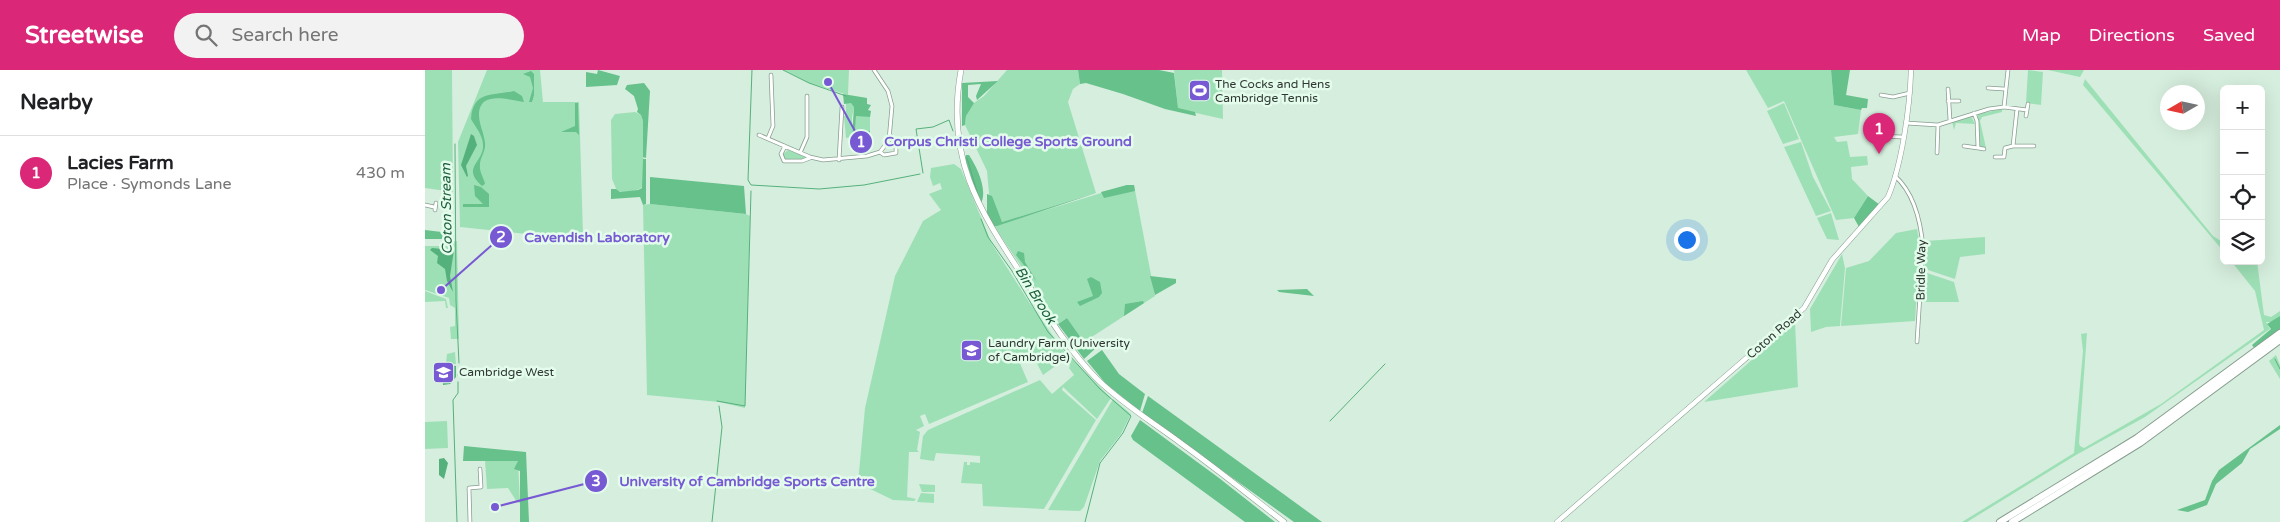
<!DOCTYPE html>
<meta charset="utf-8">
<style>
body{margin:0;font-family:"Varela Round",sans-serif;background:#f2f2f2;color:#202124}
.controls{position:absolute;right:15px;top:15px;display:grid;overflow:hidden;border-radius:8px;box-shadow:0 5px 20px #0002}
.controls button{width:45px;height:45px;display:grid;place-items:center;padding:0;border:0;border-bottom:1px solid #e0e0e0;background:#fff;color:#202124;font:25px sans-serif}
.compass{position:absolute;left:1735px;top:15px;width:45px;height:45px;border-radius:50%;background:#fff;box-shadow:0 5px 20px #0002;rotate:261deg}
.you{position:absolute;left:1261px;top:169px;width:18px;height:18px;margin:-12px;border:4px solid #fff;border-radius:50%;background:#1a73e8;box-shadow:0 0 0 8px #1a73e833}
.badge{display:grid;place-items:center;width:32px;height:32px;border-radius:50%;background:#db2777;color:#fff;font-size:16px;font-weight:700}
.pin{position:absolute;translate:-50% -41px;filter:drop-shadow(0 1px 2px #0008)}
.pin::after{content:'';position:absolute;top:26px;width:18px;height:15px;background:inherit;clip-path:polygon(0 0,100% 0,50% 100%)}
.list{margin:0;padding:0;list-style:none}
h2{display:flex;justify-content:space-between;align-items:center;height:65px;margin:0;padding:0 20px;font-size:21px}
h2 small{font-size:16px;font-weight:400;color:#757577}
.list li{display:grid;grid-template-columns:32px 1fr auto;gap:15px;align-items:center;box-sizing:border-box;height:75px;padding:0 20px;border-top:1px solid #e0e0e0}
.list b{display:block;font-size:19px;white-space:nowrap}
.list p{margin:0;font-size:16px;white-space:nowrap;color:#757577}
.list em{font-size:16px;font-style:normal;color:#757577}
.icon{flex:none;width:28px;height:28px;fill:none;stroke:currentColor;stroke-width:2;stroke-linecap:round;stroke-linejoin:round}
.map{position:relative;flex:none;width:1855px;height:452px;overflow:hidden}
header{display:flex;align-items:center;gap:30px;box-sizing:border-box;height:70px;padding:0 25px;background:#db2777;color:#fff}
header strong{font-size:24px}
nav{display:flex;gap:28px;margin-inline-start:auto;font-size:18px}
.search{width:350px;height:45px;background:#f2f2f2;display:flex;align-items:center;gap:12px;box-sizing:border-box;padding:0 18px;border-radius:28px;color:#757577;font-size:19px}
main{display:flex}
aside{flex:1;background:#fff}
.map>svg:first-child{display:block}
.green{fill:#9ee0b6}
.forest{fill:#66c18b}
.water{fill:#55b17b}
.lines{fill:none;stroke-linecap:round;stroke-linejoin:round}
.stream{stroke:#55b17b;stroke-width:1}
.minor-casing{stroke:#879e8f;stroke-width:4.5}
.tertiary-casing{stroke:#879e8f;stroke-width:5.5}
.primary-casing{stroke:#879e8f;stroke-width:6}
.motorway-casing{stroke:#879e8f;stroke-width:8}
.minor{stroke:#fff;stroke-width:3}
.tertiary{stroke:#fff;stroke-width:4.5}
.primary{stroke:#fff;stroke-width:5}
.motorway{stroke:#fff;stroke-width:6}
.labels{text-anchor:middle;stroke-width:5;stroke-linejoin:round;paint-order:stroke}
.poi-label{font-size:12px;fill:#2f3832;stroke:#e4fceb;text-anchor:start}
.street-label{font-size:12px;fill:#2f3832;stroke:#e4fceb}
.water-label{font-size:14px;font-style:italic;fill:#1e603d;stroke:#e4fceb}
.leader{fill:none;stroke:#7759d4;stroke-width:2}
.callout-dot{fill:#7759d4;stroke:#e4fceb;stroke-width:2}
.mark-label{font-size:15px;text-anchor:middle;font-weight:bold;fill:#fff}
.callout-label{font-size:14px;text-anchor:middle;font-weight:bold;fill:#7759d4;stroke:#e4fceb;stroke-width:5;stroke-linejoin:round;paint-order:stroke}
</style>
<header>
<strong>Streetwise</strong>
<div class="search"><svg class="icon" aria-label="search" viewBox="0 0 24 24"><circle cx="10" cy="10" r="6"/><path d="M15 15l6 6"/></svg>Search here</div>
<nav><a>Map</a><a>Directions</a><a>Saved</a></nav>
</header>
<main>
<aside>
<h2>Nearby<small></small></h2>
<ul class="list">
<li><span class="badge">1</span><div><b>Lacies Farm</b><p>Place · Symonds Lane</p></div><em>430 m</em></li>
</ul>
</aside>
<div class="map">
<svg width="1855" height="452" viewBox="0 0 1855 452">
<rect width="100%" height="100%" fill="#d6eede"/>
<path class="green" d="M0,0h27l1,122 -28,-4z
M62,0h53l3,32h36l4,133 -28,2 -95,-10 -2,-85z
M359,0h65l-1,25 -39,-12z
M582,0h71l2,14 -7,5 -5,13 28,91 -94,29 -13,-28 -2,-23 -22,-46 1,-9 5,-11 13,-9z
M749,0h48l1,49 -45,-10z
M1321,0h85l3,35 27,5 -3,24 -24,3 3,5 10,-1 3,16 17,-1 1,9 -17,2 1,12 16,17 -14,22 -18,2 -52,-119 -16,7z
M1603,0l15,2 -2,33 -15,-2z
M1623,0h36l-4,7z
M1660,9l128,157 11,7v9l-141,-167z
M421,33h9l-3,14v20l-6,1 -2,-22h2z
M1359,33l15,36 -16,5 -16,-33z
M1577,39v3l-20,5 -2,4 6,27 -7,-1 -1,-33z
M210,42l6,3 2,6 1,60 -2,6c-6,5 -18,6 -25,4l-5,-12 -1,-59 4,-6z
M431,45l14,2v14l-15,2z
M1546,46l4,8 -19,-1 -2,7 -2,-9z
M1376,72l12,35 18,34 -15,5 -32,-69z
M363,80l18,7v2l-21,1 -2,-6z
M529,94l7,5 31,75 37,58 39,55 -25,18 -11,-21 -13,7 9,21 -99,42 -4,-10 -5,2 4,10 -8,4 4,2 -3,18 2,2h-10l-2,45 9,2 -2,2 -21,-1 -35,-17 7,-75 30,-132 28,-55 18,-11 -12,-16 13,-5 -2,-6 -7,3 -3,-9 1,-9z
M702,115h7l21,111 -71,46 -17,-24 -8,5 -65,-97z
M225,134l96,10 4,2 -5,192 -26,-6 -72,-7 -4,-190z
M1406,143l8,27 -12,-1 -10,-21z
M1492,159l3,15 -5,77 -74,5 5,-58 23,-7 27,-28z
M1560,167v17l-25,3 -5,22 -27,-9 -3,-5v-24z
M27,171h5l2,98h-8l-1,-12 5,-1v-18l-5,-3 -1,-7 -24,-8v-44h22z
M1417,184l3,14 -5,58 -14,1 -15,5 -1,-23z
M1806,191h26l7,54 7,2 9,-6v5l-8,6h-6l4,7 -125,88 -69,38 -109,67h-5l112,-69 9,-102 -2,-17 6,-1 -8,110 1,3 4,2 77,-44 103,-74 -9,-39z
M1502,203l27,9 5,20h-35v-26z
M0,221l21,8 2,9h-2l-1,-7 -20,1z
M1370,252l3,65 -94,15z
M30,282l1,12h-10l1,-10z
M1851,285l4,10v14l-11,-18z
M647,289l39,39 -14,21 -34,-32 -1,3 34,30 -52,89 -61,-3 -1,-22 -21,-1 3,-21h3v3h3v-3l10,1v-7l-44,-3 -2,8 -14,-2 3,-23 5,-6 112,-50 12,14 22,-19 -5,-7 1,-2 -2,-4z
M688,329l18,15 -10,20 -21,27 -16,46 -4,4 -32,-1z
M22,351l1,27 -23,1v-27z
M60,391h33l2,42 -3,-1 -9,-14 -21,1z
M494,414l16,1v7h-13z
M496,423l13,1v9l-17,-1z"/>
<path class="forest" d="M173,0l22,6 -3,9 -31,2v-15l11,2z
M653,0h81l15,3 4,35 17,4 1,4 -31,-7 -42,-15 -37,-11 -6,1z
M1406,0h19l-4,25 22,4 -1,9h-5l-1,2 -27,-5z
M106,1l3,3v21l-2,7h-3l4,-14 -3,-11 -7,-3z
M573,11l-21,19 -1,-4 5,-12 -13,1v12l6,6 -8,13 -1,9 -3,1v-43z
M219,13l6,8 -4,67 -3,-1v-36l-2,-6 -4,-3 1,-3 -4,-13 -9,-7 2,-4z
M89,21l8,5 2,6c-12,-1 -45,-13 -45,13 0,9 5,18 6,28 1,9 -5,14 -5,22 -1,7 4,13 5,19l-3,2c-20,-18 -1,-22 1,-38 1,-12 -7,-20 -12,-29 2,-29 23,-23 43,-28z
M418,24l24,4v6l4,1 -3,5 3,1 -1,6 -14,-1 -1,17 15,-2v4l-18,2 2,-30 -3,-4 -7,1z
M150,33h3l1,32 -3,-3h-15l14,-6z
M541,85h3c8,12 20,37 11,50l-15,-47z
M218,89h3v45l-3,1 -3,-8 -29,2v-10h5l4,3 18,-2 4,-2z
M225,107l94,9 2,28 -96,-10z
M49,115l7,2 8,7v13h-26v-3h20l-8,-8z
M702,115h7l1,6 -31,7 -3,-6z
M671,123l-99,33h-3l-7,-10v-22l5,2 10,26z
M1443,126l12,9 -21,22 -5,-9z
M0,160l25,3 -1,6h-24z
M593,181l6,2 1,9 12,20 -21,-27z
M725,206l26,3v4l-21,12z
M666,207l9,5 2,11 -3,4 -19,9 -3,-4 16,-6 -6,-17z
M882,219l7,7 -35,-4 -2,-2z
M718,231l1,2 -20,13 1,-12z
M1855,246v13l-25,20 -3,-4 19,-16 -4,-5z
M642,248l17,24 13,5 -13,12 -26,-35z
M677,280l17,24 26,20 -5,17 -34,-27 -19,-23z
M723,326l174,126h-28l-152,-109z
M715,350l79,58 56,44h-30l-112,-82 -2,-4z
M1855,355v4l-30,20 -8,14 -26,21 -9,21 -19,7 -11,-2 28,-10 7,-19 7,-11z
M39,376l62,6 3,70h-9v-51l-6,-2 4,-8h-55z"/>
<path class="water" d="M46,64l3,2 3,9 -11,21 2,10 -1,1 -6,-12z
M7,178l22,2 -4,26 3,16 -6,-11 -2,-12 -8,-6 1,-7 -8,-6z
M17,294l14,2v11l-6,7 -7,1z
M19,388l4,5 -4,16 -5,-4v-16z"/>
<g class="lines">
<path class="stream" d="M327,0l-4,110 3,5 68,4 45,-4 56,-11
M358,0l26,13 37,13
M30,74l1,157 3,62
M542,88l11,37
M498,103l-7,-44 17,-2 16,-7 4,11
M556,149l7,18 24,34 36,61 52,57 31,27 -8,17 -23,30 -15,59
M1850,289l5,10
M33,305l1,-6
M292,331l28,5 6,-215
M905,351l55,-57
M32,452l-4,-122 5,-7v-11
M287,452l10,-95 -3,-21"/>
<defs>
<path id="minor" d="M1563,18l16,1
M1523,19l2,31
M1456,25l12,2 17,-4
M1523,31h11
M1579,37l4,-37
M1602,40l1,-6
M1481,53l32,2 51,-16 15,-2 23,3 -1,6
M334,65l51,22 13,3 44,-4 13,-4 9,-12 3,-34 -4,-15 -14,-21
M1455,66l22,1
M343,68l5,-12 -2,-51
M360,76l-4,8 3,7h18l8,-3
M1539,76l14,2 -1,-27 -3,-8
M1588,76h21
M1553,78l6,1
M455,82l4,3 12,-2v-12l-6,-6
M375,83l7,-16v-41
M1512,83l1,-28
M1570,87h9l1,-9 8,-2 4,-37
M414,90l3,-53
M1470,106c20,18 26,47 28,72l-6,94
M0,135l9,2
M10,140l1,-7
M45,452l-1,-34 12,-1 -1,-18"/>
<path id="tertiary" d="M1132,452l247,-214 28,-48 56,-63c14,-33 22,-91 23,-127"/>
<path id="primary" d="M536,0c-17,93 22,145 70,219 20,32 41,65 67,91 26,25 56,43 84,64 35,25 68,52 102,78"/>
<path id="motorway" d="M1575,452l137,-84 143,-105
M1587,452l128,-79 140,-103"/>
</defs>
<use href="#minor" class="minor-casing"/>
<use href="#tertiary" class="tertiary-casing"/>
<use href="#primary" class="primary-casing"/>
<use href="#motorway" class="motorway-casing"/>
<use href="#minor" class="minor"/>
<use href="#tertiary" class="tertiary"/>
<use href="#primary" class="primary"/>
<use href="#motorway" class="motorway"/>
</g>
<defs>
<symbol id="stadium-square" viewBox="-11 -11 22 22"><rect x="-9" y="-9" width="18" height="18" rx="4" fill="#7759d4" stroke="#e4fceb"/><path d="M0-5a6.5 5 0 1 0 0 10a6.5 5 0 1 0 0-10ZM-3.5-1.8h7v3.6h-7Z" fill="#fff"/></symbol>
<symbol id="university-square" viewBox="-11 -11 22 22"><rect x="-9" y="-9" width="18" height="18" rx="4" fill="#7759d4" stroke="#e4fceb"/><path d="M0-5L7-2L0 1L-7-2ZM-4 1L0 2.5L4 1V4Q0 6-4 4Z" fill="#fff"/></symbol>
</defs>
<g fill-rule="evenodd">
<use href="#stadium-square" x="762" y="8" width="25" height="25"/>
<use href="#university-square" x="534" y="268" width="25" height="25"/>
<use href="#university-square" x="6" y="290" width="25" height="25"/>
</g>
<g class="labels">
<g class="poi-label">
<text x="790" y="18">The Cocks and Hens<tspan x="790" dy="14">Cambridge Tennis</tspan></text>
<text x="563" y="277">Laundry Farm (University<tspan x="563" dy="14">of Cambridge)</tspan></text>
<text x="34" y="306">Cambridge West</text>
</g>
<g class="street-label">
<text transform="translate(1496 200) rotate(-89)" y="4">Bridle Way</text>
<text transform="translate(1349 264) rotate(-41)" y="4">Coton Road</text>
</g>
<g class="water-label">
<text transform="translate(21 139) rotate(-91)" y="5">Coton Stream</text>
<text transform="translate(611 225) rotate(58)" y="5">Bin Brook</text>
</g>
</g>
<path class="leader" d="M403 12L436 72M16 220L76 167M70 437L171 411"/>
<g class="callout-dot">
<circle cx="403" cy="12" r="5"/>
<circle cx="16" cy="220" r="5"/>
<circle cx="70" cy="437" r="5"/>
<circle cx="436" cy="72" r="12"/>
<circle cx="76" cy="167" r="12"/>
<circle cx="171" cy="411" r="12"/>
</g>
<g class="mark-label">
<text x="436" y="77">1</text>
<text x="76" y="172">2</text>
<text x="171" y="416">3</text>
</g>
<g class="callout-label">
<text x="583" y="76">Corpus Christi College Sports Ground</text>
<text x="172" y="172">Cavendish Laboratory</text>
<text x="322" y="416">University of Cambridge Sports Centre</text>
</g>
</svg>
<div class="controls">
<button>+</button>
<button>−</button>
<button><svg class="icon" aria-label="locate" viewBox="0 0 24 24"><circle cx="12" cy="12" r="6"/><path d="M12 2v4M12 18v4M2 12h4M18 12h4"/></svg></button>
<button><svg class="icon" aria-label="layers" viewBox="0 0 24 24"><path d="M12 4l9 5-9 5-9-5zM3 14l9 5 9-5"/></svg></button>
</div>
<svg class="compass" viewBox="-18 -18 36 36"><path d="M0-13l5 13h-10z" fill="#e53935"/><path d="M0 13l5-13h-10z" fill="#757577"/></svg>
<div class="you"></div>
<div class="pin badge" style="left:1454px;top:84px">1</div>
</div>
</main>
